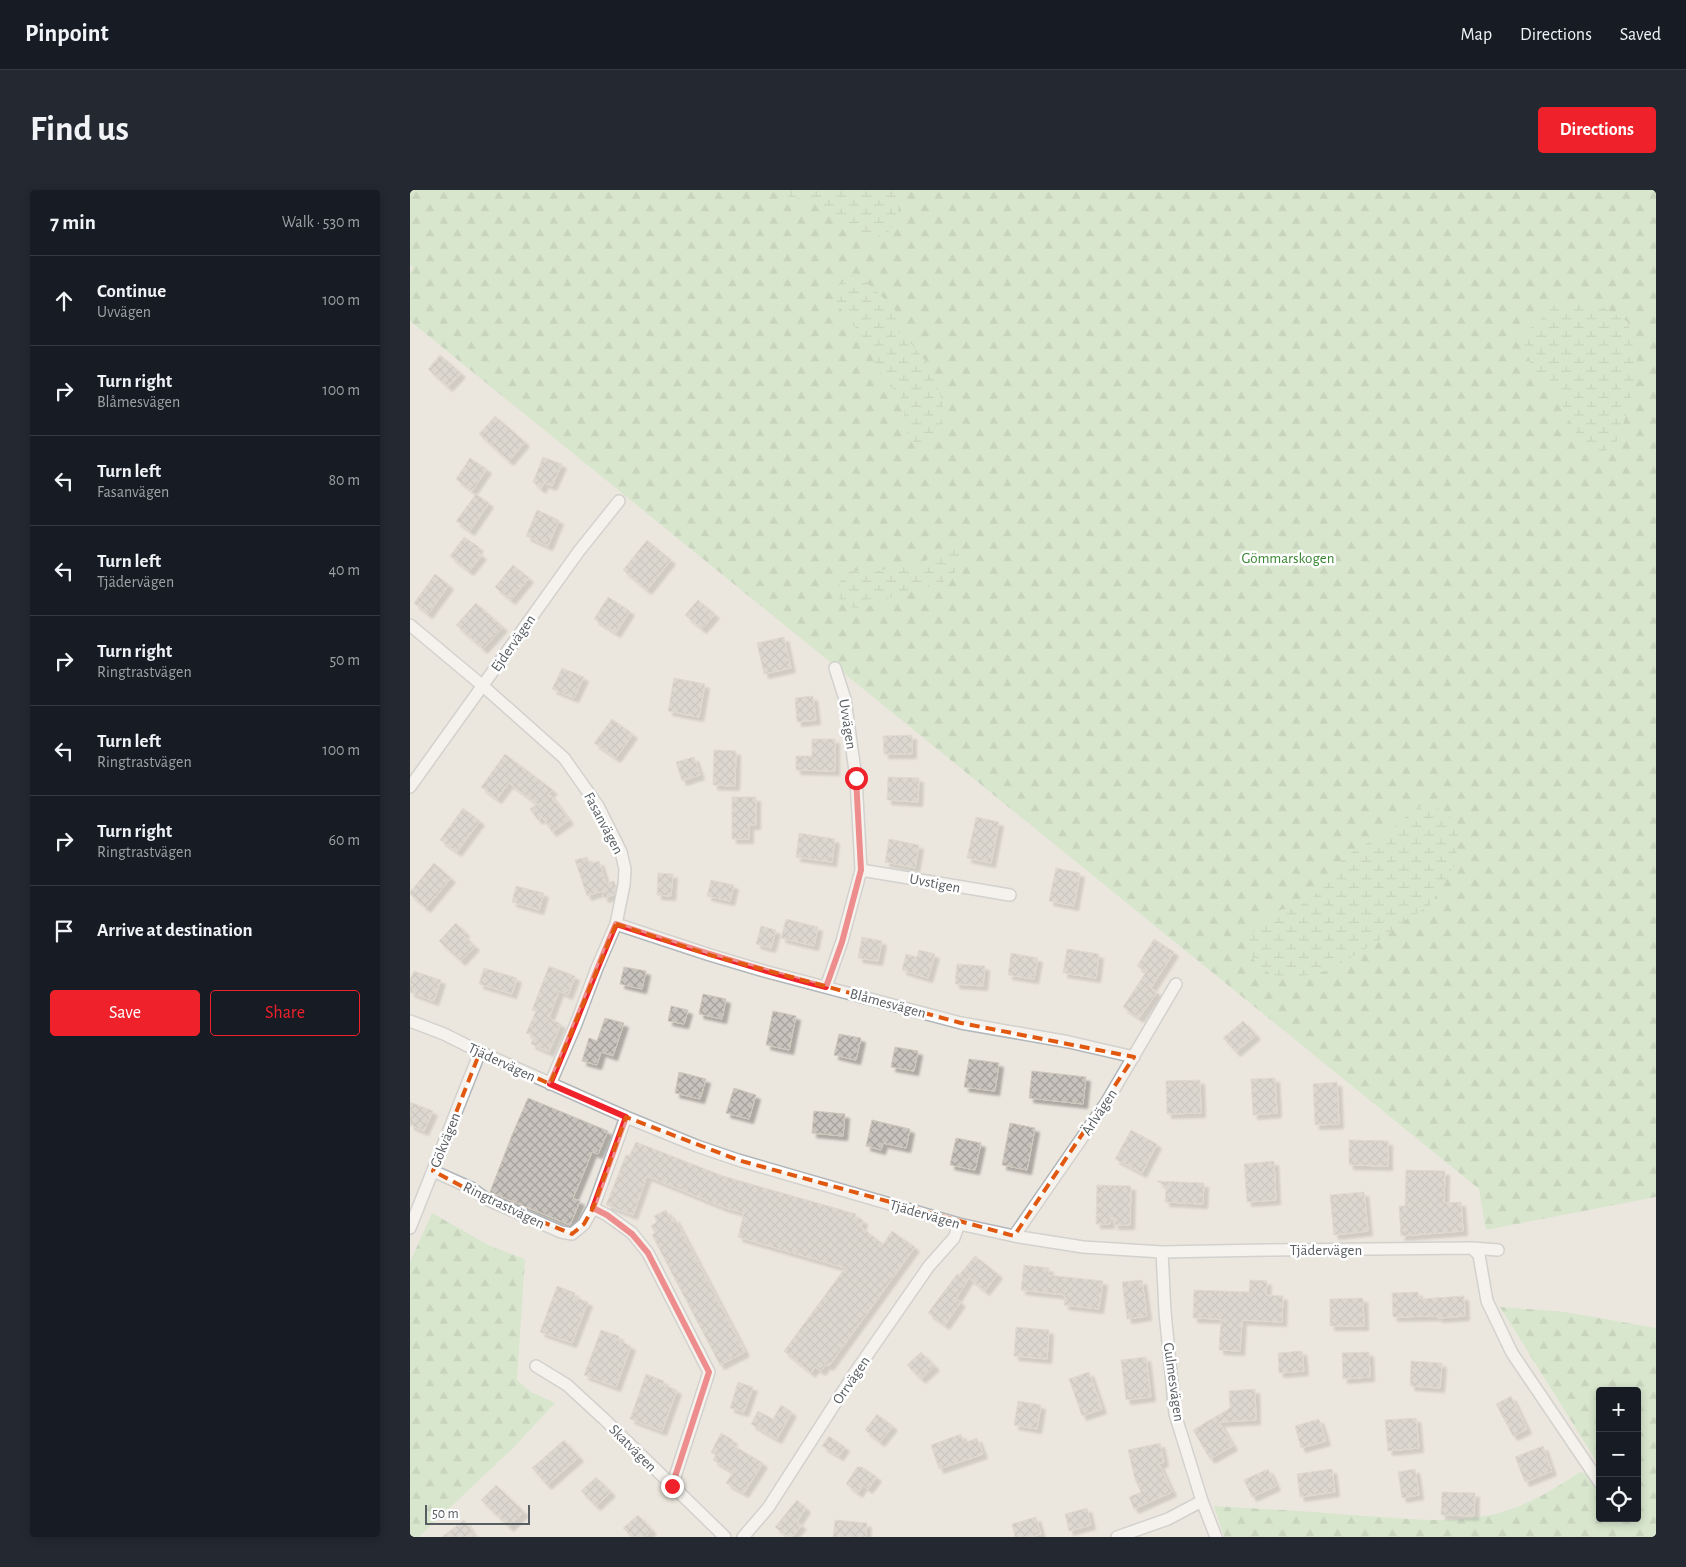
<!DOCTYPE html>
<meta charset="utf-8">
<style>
body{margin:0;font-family:"Alegreya Sans",sans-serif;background:#242831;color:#f1f3f6}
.controls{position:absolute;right:15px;bottom:15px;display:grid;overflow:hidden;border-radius:5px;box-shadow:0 2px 8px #0003}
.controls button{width:45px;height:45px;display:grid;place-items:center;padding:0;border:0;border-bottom:1px solid #363941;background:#171b24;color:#f1f3f6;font:25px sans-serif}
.scale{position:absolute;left:15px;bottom:12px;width:105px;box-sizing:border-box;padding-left:5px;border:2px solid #575d60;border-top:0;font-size:14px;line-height:18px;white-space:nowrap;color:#575d60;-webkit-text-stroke:4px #fff;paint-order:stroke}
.stop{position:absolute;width:15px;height:15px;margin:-11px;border:4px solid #ef212a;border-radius:50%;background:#fff}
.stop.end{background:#ef212a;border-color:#fff;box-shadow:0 1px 5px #0008}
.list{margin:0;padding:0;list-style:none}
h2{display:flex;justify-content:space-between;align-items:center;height:65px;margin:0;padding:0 20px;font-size:21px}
h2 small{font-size:16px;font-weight:400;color:#9ea1a6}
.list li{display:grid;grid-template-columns:32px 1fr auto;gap:15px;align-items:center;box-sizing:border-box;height:90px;padding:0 20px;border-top:1px solid #363941}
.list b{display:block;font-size:19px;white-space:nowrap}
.list p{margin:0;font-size:16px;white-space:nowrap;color:#9ea1a6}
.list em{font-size:16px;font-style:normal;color:#9ea1a6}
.actions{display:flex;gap:10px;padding:15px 20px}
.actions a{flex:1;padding:11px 0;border:1px solid #ef212a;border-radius:5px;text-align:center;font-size:18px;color:#ef212a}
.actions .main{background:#ef212a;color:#fff}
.icon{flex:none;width:28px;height:28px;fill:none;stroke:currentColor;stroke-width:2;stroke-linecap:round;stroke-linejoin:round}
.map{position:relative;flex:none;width:1246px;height:1347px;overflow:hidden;border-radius:5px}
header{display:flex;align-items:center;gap:30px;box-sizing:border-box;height:70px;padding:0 25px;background:#171b24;border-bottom:1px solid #363941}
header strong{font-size:24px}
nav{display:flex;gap:28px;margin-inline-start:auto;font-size:18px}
.intro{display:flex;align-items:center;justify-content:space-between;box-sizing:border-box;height:120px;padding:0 30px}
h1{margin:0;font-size:35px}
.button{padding:12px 22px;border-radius:5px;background:#ef212a;color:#fff;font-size:18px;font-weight:700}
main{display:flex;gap:30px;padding:0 30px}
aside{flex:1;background:#171b24;border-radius:5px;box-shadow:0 2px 8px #0003}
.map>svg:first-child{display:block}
.forest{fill:url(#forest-firs)}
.wetland{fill:url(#wetland-marsh)}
.building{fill:url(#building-cross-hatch);stroke:#d0c8bd;filter:url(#shadow)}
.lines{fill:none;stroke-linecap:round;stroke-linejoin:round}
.street-casing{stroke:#b1b6ba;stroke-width:14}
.street{stroke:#fff;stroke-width:11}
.route{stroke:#ef212a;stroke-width:6}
.marked{fill:none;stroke:#e15910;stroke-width:4;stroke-dasharray:10 6;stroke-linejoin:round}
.labels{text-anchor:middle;stroke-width:5;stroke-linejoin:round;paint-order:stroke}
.park-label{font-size:15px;fill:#388631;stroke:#fff}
.street-label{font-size:15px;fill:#575d60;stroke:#fff}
</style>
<header>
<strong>Pinpoint</strong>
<nav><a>Map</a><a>Directions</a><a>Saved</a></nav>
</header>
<div class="intro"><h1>Find us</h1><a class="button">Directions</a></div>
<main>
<aside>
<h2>7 min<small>Walk · 530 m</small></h2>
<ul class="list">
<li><svg class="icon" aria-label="ahead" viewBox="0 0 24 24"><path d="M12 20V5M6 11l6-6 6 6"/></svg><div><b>Continue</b><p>Uvvägen</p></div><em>100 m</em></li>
<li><svg class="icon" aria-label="right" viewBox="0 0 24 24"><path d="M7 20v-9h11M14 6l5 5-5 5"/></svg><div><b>Turn right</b><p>Blåmesvägen</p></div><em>100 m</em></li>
<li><svg class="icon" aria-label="left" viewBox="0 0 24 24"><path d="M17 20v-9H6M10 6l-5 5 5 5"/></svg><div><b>Turn left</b><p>Fasanvägen</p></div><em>80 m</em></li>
<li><svg class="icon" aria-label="left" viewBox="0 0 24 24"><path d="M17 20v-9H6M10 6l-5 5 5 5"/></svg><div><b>Turn left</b><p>Tjädervägen</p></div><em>40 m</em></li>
<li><svg class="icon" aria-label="right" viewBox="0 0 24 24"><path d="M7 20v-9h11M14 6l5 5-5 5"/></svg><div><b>Turn right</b><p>Ringtrastvägen</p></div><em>50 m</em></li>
<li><svg class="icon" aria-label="left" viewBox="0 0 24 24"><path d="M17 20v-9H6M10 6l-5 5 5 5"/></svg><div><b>Turn left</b><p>Ringtrastvägen</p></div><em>100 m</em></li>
<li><svg class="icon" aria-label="right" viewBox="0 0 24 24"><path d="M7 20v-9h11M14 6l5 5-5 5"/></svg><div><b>Turn right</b><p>Ringtrastvägen</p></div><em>60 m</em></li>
<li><svg class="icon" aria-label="arrive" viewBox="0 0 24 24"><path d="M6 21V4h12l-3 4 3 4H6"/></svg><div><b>Arrive at destination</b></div></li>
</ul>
<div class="actions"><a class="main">Save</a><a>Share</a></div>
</aside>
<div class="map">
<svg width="1246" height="1347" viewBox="0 0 1246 1347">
<defs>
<pattern id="forest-firs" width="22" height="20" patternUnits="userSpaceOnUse" patternTransform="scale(1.25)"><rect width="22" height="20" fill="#bee5b9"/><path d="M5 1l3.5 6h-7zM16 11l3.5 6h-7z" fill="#9dbd9a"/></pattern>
<pattern id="wetland-marsh" width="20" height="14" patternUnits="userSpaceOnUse" patternTransform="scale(1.25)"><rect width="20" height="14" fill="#bee5b9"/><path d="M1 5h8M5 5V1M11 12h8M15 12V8" fill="none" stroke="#9dbd9a"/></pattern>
<pattern id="building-cross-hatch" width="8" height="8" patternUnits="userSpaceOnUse" patternTransform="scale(1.25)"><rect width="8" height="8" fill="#c8c4bd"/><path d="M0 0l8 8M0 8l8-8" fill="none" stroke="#a5a29d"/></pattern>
<filter id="shadow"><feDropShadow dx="4.5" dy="4.5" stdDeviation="1" flood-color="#0004"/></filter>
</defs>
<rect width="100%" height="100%" fill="#ece7de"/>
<path class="forest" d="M0,0h1246v1007l-170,33 -7,-41 -1069,-868v-48l3,-5 -3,-3z
M22,1023l58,33 35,13 -8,121 14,12 24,11 -42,45 -94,89h-9v-275z
M1090,1117l65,5 91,16v209h-432l-10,-31c51,3 102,6 152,10 43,3 87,8 129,-2 32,-8 58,-24 85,-42l20,5v41h37v-127h-37v76z"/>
<path class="wetland" d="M356,0h126c14,14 3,34 -7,46l-17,2 -12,-7 -9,-11 -39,-20 -18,-3z
M441,85l10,2 33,31 4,9 -1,7 2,9 6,3 26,32 12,35 -3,28 -6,11 -8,3 -9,1 -9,-12 -4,-16v-15l-6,-10 -10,-8 -16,-27 -2,-11 -33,-43v-14l3,-6z
M1146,113l43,2 29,17 3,19 6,15 -1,19 -8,34 -10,31 -16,14 -14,-5 -9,-9 -29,-60 -16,-10 -10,-22 2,-16 17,-15z
M538,356c11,0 12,6 14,16 -3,4 -7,11 -11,15 -12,10 -27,10 -41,13 -22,6 -46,27 -70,13 -3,-12 -1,-24 8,-32l33,-1 39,-6 19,-12 3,-4z
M1013,615l11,2 11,5 9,9 4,12 -3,32 -25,40 -31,19 -16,14 -53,32 -21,5 -18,2 -20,-2 -17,-15 -9,-13 10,-18 14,-14 14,-6h11l18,-11 15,-17 12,-18 18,-15 29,-14 25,-22z"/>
<path class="building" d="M30,165l21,18 -13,14 -20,-18z
M85,226l30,26 -16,19 -30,-27z
M133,267l19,7 -10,22 -8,-3 -3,6 -8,-7z
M60,268l17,11 -15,22 -16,-12z
M66,304l13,9 -19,28 -14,-10z
M127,320l22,10 -11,26 -22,-10z
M54,347l15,10 -3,4 6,4 -13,16 -19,-15z
M237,350l24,20 -24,30 -24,-20z
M103,375l16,13 -18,22 -16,-13z
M25,384l14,11 -21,29 -14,-11z
M198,407l22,14 -14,22 -22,-14z
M288,410l17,14 -13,15 -17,-14z
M66,413l27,24 -20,22 -27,-24z
M374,447l7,31 -27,6 -7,-31z
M152,478l22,9 -10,21 -22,-9z
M264,488l31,6 -6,33 -31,-6z
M403,506l3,24 -19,2 -2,-24z
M202,529l21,15 -17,24 -22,-15z
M502,545v19h-28l-1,-18z
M402,549h23v32l-39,-1v-14h16z
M304,560l22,1 -1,35 -22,-1z
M95,564l48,36 -4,3 20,27 -17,12 -10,-15 -4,3 -8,-11 7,-5 -28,-21 -12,16 -16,-12z
M284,567l6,18 -18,6 -6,-19z
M478,587l31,1 -1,24 -31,-2z
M322,607h24v28h-7v14h-17z
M53,618l17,13 -23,31 -17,-12z
M566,627l23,5 -8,41 -24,-5z
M389,643l36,6 -3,23 -36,-5z
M479,649l30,6 -4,23 -30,-6z
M177,667l3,7 9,-3 7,22 8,-2 2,6 -2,8 -10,3 -2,-7 -15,5 -12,-36z
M24,673l17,15 -25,30 -16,-14v-2z
M646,678l24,5 -6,33 -25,-5z
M248,683l15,1 -2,22 -14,-1z
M301,690l23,5 -4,16 -23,-5z
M106,696l28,7 -5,17 -27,-8z
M376,729l32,8 -4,19 -33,-8z
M46,733l9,9 -2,3 12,11 -14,15 -22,-20z
M351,736l15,4 -5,18 -15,-4z
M452,747l20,4 -4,20 -20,-3z
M744,749l20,13 -23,36 6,4 -18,26 -16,-11 23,-35 -9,-6z
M657,759l32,5 -3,24 -33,-5z
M509,760l16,4 -7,24 -26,-8 4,-16 11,3z
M601,763l27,5 -4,21 -26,-4z
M547,774l28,2 -2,20 -28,-2z
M139,776l26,10 -7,19 -9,-4 -10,27 12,6 -12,28 -18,-8 3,-8 -8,-3 10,-22 -4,-1z
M214,777l22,4 -4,18 -22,-5z
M74,778l33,10 -5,16 -33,-10z
M4,781l27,9 -7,21 -24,-9v-12z
M293,804l23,5 -4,20 -23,-5z
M261,816l17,4 -4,14 -16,-3z
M363,821l23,5 -7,34 -23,-5z
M195,828l19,5 -11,33 -12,-4 -4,13 -15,-4 7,-23 8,3z
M833,831l13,14 -20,17 -13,-14z
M429,844l22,4 -5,22 -22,-5z
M485,857l23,4 -4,20 -23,-4z
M559,869l30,4 -4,28 -31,-4z
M622,881l54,6 -3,27 -54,-6z
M269,882l27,7 -6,20 -25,-6z
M865,888l2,35 -24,2 -2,-36z
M790,890l1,33 -34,1 -1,-33z
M927,892l2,42 -24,1 -2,-41z
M324,898l22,7 -7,24 -23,-6z
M118,908l80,33 -10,23 -6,-2 -8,20 -11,26 7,3 -10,24 -80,-33 22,-57z
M0,912l23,9 -9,20 -14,-6z
M404,921l31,3 -2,22 -31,-3z
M462,930l38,9 -4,19 -23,-5 -2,7 -15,-4z
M600,933l25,5 -8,42 -25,-5z
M721,940l26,14 -15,29 -27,-14z
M546,948l25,5 -6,27 -25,-5z
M939,950l39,1v25l-39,-1z
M226,952l87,34 133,38 -1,3 8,3 -2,7 22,17 9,-13 23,16 -86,119 -3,-2 -5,7 -6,-4 -4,6 -27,-22 61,-83 -107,-31 6,-24 -21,-6 -76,-31 -14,39 -27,-10 20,-50 3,1z
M864,971l2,39 -29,2 -3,-38z
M996,980l39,1 -1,32 17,-1 2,29 -62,5 -2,-30h6z
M747,991l47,2 -1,21 -38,-2 1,-14h3z
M687,995l34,1 -1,39h-16l-1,-8h-2l-1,7h-14z
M954,1002l4,39 -34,4 -4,-40z
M256,1020l6,12 2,-5 71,135 -25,13 -68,-130 3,-2 -4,-7 6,-4 -3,-6z
M565,1066l23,18 -13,17 -16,-13 -13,21 5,3 -16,23 -17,-12 29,-39 2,1z
M614,1075l25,3 -1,7 55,6 -4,28 -35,-4 1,-10 -44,-5z
M732,1090l5,36 -20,3 -5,-37z
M840,1090l17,1 -1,14 17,1 -1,26 -40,-2 -2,31 -21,-1 2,-31 -28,-1 1,-28 55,2z
M147,1096l18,7 -1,4 14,5 -16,41 -32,-11z
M1008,1102l1,7 45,-3 1,20 -27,2v-2l-45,1 -1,-24z
M953,1108l1,28h-34v-27z
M606,1137l33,3 -2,29 -33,-3z
M191,1140l18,6 -1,4 13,6 -15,41 -32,-12z
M892,1161l2,20 -25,2 -1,-20z
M511,1162l14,14 -14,13 -14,-14z
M959,1162l1,25 -27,2 -1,-26z
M736,1167l5,40 -25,3 -5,-40z
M1001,1171l31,2 -2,25 -30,-2z
M679,1182l13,37 -20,7 -13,-37z
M236,1184l18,7 -1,4 14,5 -15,41 -32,-12z
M328,1192l15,5 -9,25 -14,-4z
M845,1199l1,31 -37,2 14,24 -23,13 -17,-29 37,-22 -1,-17z
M1101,1206l16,33 -14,7 -17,-32z
M608,1211l23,4 -4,24 -23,-4z
M371,1215l11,7 -15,27 -26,-15 7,-13 15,8z
M467,1224l16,12 -13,16 -15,-12z
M1006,1228l3,30 -31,3 -3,-31z
M909,1229l7,22 -25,7 -6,-22z
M311,1243l12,7 -2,4 32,19 -19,30 -18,-10 7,-11 -20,-12 3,-5 -5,-3z
M551,1244l3,9 13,-5 6,16 -44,15 -8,-24z
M419,1246l16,11 -6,9 -17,-10z
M154,1250l15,17 -32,28 -15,-17z
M750,1253l4,19 -5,2 13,28 -38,17 -5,-12 12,-5 -6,-13 -7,-29z
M1133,1256l9,25 -27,11 -10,-25z
M447,1277h5l15,10 -9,12 -5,-4 -5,8 -12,-9z
M858,1279l8,17 -24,11 -8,-17z
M922,1279l3,23 -35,5 -3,-23z
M1005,1279l4,26 -17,3 -4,-26z
M186,1287l15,15 -15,14 -15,-15z
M86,1295l28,27 -15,15 -28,-27z
M1032,1302l33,1 -1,23 -33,-1z
M387,1310l9,8 -9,14 5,3 -10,12h-4l-13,-10z
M677,1318l4,17 -22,6 -4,-17z
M228,1325l14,15 -8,7h-12l-9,-9z
M626,1327l5,17 -9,3h-17l-3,-13z
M54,1330l12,17h-34z
M425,1330l32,3 -1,14h-33z"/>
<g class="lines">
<defs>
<path id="street" d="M0,435l73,61 81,72 34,48 23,46 4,17 -1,16 -8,39 -19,44 -21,56 -26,60
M0,597l169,-236 40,-50
M451,680l149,25
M206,734l94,31 54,16 197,52 108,19 65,15
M416,797l16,-46 19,-71 -5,-92 -11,-79 -10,-31
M0,831l34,13 36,18 146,65 71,29 41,14 221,64 55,12 69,11 79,5 104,-2 206,-2 26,2
M23,981l38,17 15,11 75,33 11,2 12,-10 9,-16 33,-91
M183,1018l14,7 25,18 16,20 61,119 -37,114
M0,1038l70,-176
M604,1046l92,-133 70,-119
M1062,1058l7,7 8,46 25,52 88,130
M752,1062l3,60 10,102 27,87 14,36
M126,1176l31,19 37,34 121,118
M333,1347l25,-29 86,-134 75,-108 25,-28 5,-14
M707,1347l51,-18 34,-18"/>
</defs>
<use href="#street" class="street-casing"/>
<use href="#street" class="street"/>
</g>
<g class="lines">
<path class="route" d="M262,1296l37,-114 -61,-119 -16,-19 -25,-19 -14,-7 33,-91 -76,-33c23,-53 43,-107 66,-160 70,23 139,45 210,63l16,-45 19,-72 -5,-92"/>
</g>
<path d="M0 0H1246V1347H0ZM206,734l94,31 251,68 173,34 -120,179 -276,-76 -112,-43 -33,91 -9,16 -12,10 -86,-35 -53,-28 47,-119 70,32z" fill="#ece7de" fill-opacity=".55" fill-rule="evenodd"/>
<path class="marked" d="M206,734l94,31 251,68 173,34 -120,179 -276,-76 -112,-43 -33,91 -9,16 -12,10 -86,-35 -53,-28 47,-119 70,32z"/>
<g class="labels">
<g class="park-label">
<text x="878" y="373">Gömmarskogen</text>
</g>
<g class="street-label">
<text transform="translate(103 453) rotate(-55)" y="5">Ejdervägen</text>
<text transform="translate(438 534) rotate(81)" y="5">Uvvägen</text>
<text transform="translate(194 633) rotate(62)" y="5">Fasanvägen</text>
<text transform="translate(525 693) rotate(11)" y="5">Uvstigen</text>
<text transform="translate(478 813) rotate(15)" y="5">Blåmesvägen</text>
<text transform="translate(92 872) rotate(25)" y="5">Tjädervägen</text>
<text transform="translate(689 922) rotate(-57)" y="5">Ärlvägen</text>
<text transform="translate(35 950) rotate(-68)" y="5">Gökvägen</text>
<text transform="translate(94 1015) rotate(26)" y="5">Ringtrastvägen</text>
<text transform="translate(515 1024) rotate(16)" y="5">Tjädervägen</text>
<text x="916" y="1065">Tjädervägen</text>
<text transform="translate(441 1190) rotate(-56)" y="5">Orrvägen</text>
<text transform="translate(764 1192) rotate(82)" y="5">Gulmesvägen</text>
<text transform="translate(223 1258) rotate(45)" y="5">Skatvägen</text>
</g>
</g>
</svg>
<div class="controls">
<button>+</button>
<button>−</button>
<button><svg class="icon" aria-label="locate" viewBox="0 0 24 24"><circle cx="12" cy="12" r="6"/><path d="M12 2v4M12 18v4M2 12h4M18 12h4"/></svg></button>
</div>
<div class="scale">50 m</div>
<div class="stop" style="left:446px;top:588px"></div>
<div class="stop end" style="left:262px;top:1296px"></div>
</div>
</main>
